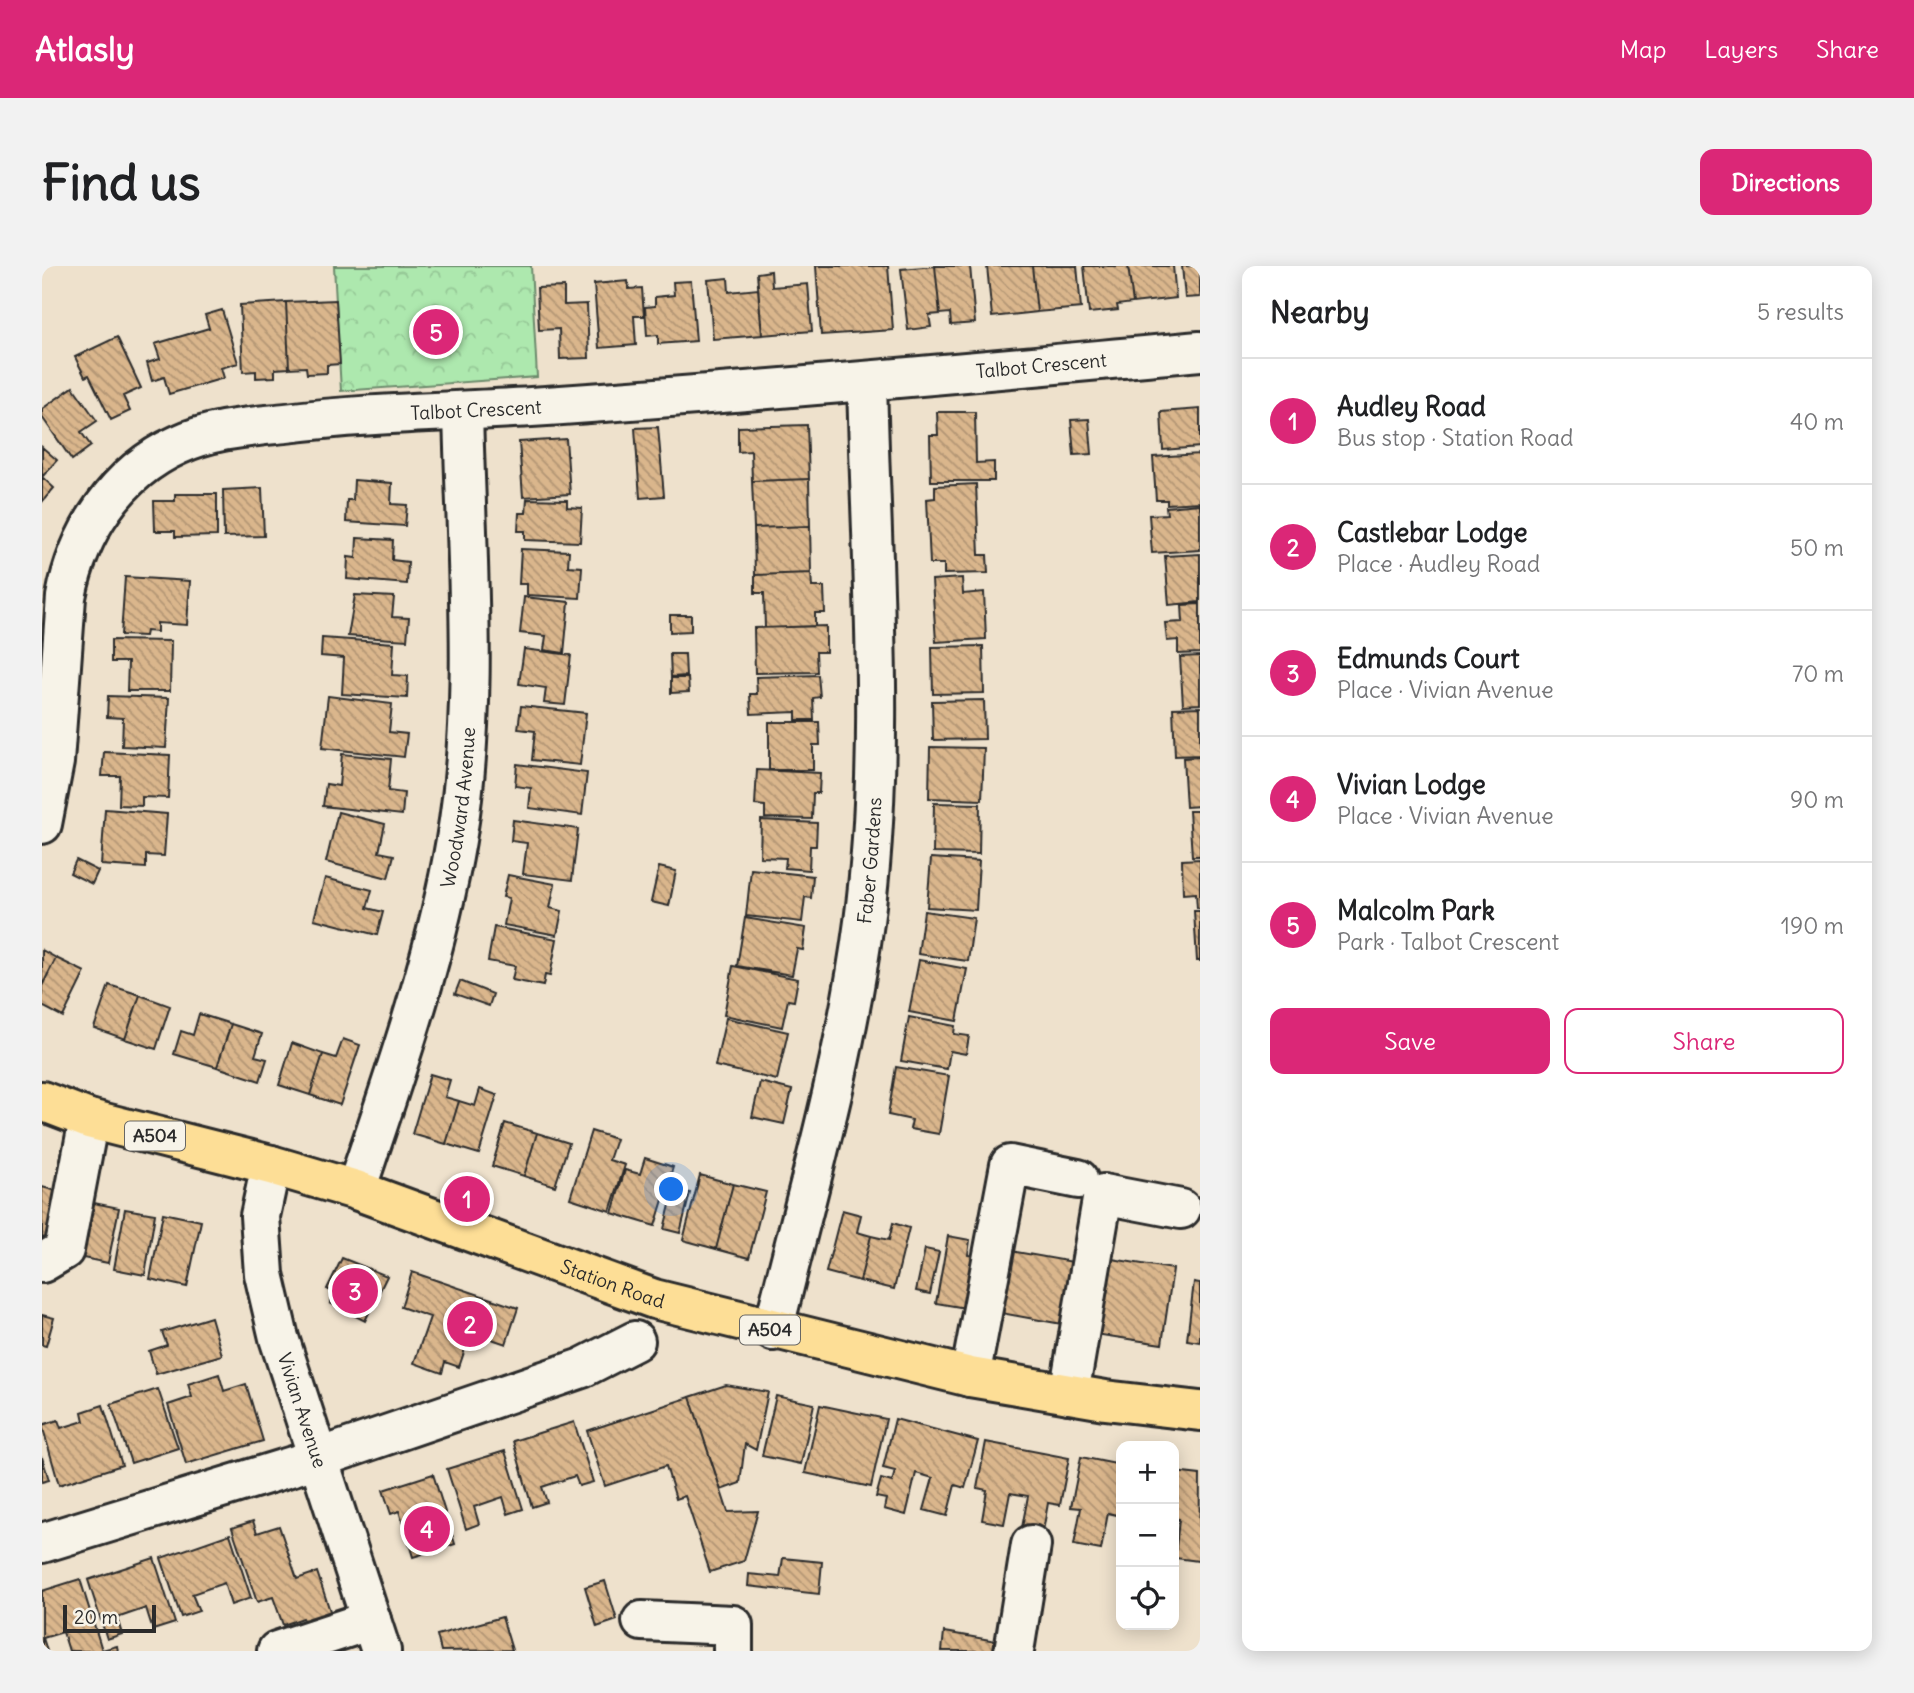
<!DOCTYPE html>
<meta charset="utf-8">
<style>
body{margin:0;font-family:Delius,sans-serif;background:#f2f2f2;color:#202124}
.controls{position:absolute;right:21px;bottom:21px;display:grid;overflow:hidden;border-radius:14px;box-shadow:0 4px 18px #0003}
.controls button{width:63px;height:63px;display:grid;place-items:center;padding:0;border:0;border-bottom:2px solid #e0e0e0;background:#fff;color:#202124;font:35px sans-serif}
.scale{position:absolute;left:21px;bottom:18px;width:93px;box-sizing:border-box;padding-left:7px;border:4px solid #2b2b2b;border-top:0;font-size:19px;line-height:24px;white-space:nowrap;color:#2b2b2b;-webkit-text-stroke:5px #f7f3e8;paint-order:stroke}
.you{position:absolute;left:630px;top:924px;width:24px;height:24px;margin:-18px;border:5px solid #fff;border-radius:50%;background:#1a73e8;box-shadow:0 0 0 10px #1a73e833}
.badge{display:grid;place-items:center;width:46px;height:46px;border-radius:50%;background:#db2777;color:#fff;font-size:23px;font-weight:700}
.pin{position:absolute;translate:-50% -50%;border:4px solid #fff;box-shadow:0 2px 7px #0006}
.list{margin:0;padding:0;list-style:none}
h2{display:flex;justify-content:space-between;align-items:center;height:91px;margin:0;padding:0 28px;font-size:30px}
h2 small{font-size:23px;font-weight:400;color:#757577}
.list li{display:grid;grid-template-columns:46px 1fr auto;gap:21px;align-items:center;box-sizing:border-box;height:126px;padding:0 28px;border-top:2px solid #e0e0e0}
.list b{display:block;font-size:26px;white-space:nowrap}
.list p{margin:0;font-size:23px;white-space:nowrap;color:#757577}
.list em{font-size:23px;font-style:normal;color:#757577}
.actions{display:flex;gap:14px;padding:21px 28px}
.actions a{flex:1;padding:16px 0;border:2px solid #db2777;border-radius:14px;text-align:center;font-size:24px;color:#db2777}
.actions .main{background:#db2777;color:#fff}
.icon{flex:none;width:38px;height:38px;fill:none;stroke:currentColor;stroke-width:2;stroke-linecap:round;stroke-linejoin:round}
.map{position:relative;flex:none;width:1158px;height:1385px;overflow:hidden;border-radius:14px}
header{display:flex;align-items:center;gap:42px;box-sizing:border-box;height:98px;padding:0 35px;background:#db2777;color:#fff}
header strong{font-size:33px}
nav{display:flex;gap:38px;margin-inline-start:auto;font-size:24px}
.intro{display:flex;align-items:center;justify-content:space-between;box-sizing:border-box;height:168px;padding:0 42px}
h1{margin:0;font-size:49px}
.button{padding:18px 32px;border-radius:14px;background:#db2777;color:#fff;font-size:24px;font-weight:700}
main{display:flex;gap:42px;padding:0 42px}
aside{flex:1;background:#fff;border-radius:14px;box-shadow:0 4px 18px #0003}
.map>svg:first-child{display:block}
.forest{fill:url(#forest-crowns);stroke:#6c8a6c;stroke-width:2}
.building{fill:url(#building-back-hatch);stroke:#2b2b2b;stroke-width:2}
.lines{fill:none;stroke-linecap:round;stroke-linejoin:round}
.minor-casing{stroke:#2b2b2b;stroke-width:44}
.major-casing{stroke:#2b2b2b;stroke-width:44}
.minor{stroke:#f7f3e8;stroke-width:38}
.major{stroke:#fdde96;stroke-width:38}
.labels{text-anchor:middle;stroke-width:6;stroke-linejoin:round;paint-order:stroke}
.shield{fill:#f7f3e8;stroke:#686764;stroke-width:2}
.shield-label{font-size:18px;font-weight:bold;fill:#2b2b2b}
.street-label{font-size:19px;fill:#2b2b2b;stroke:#f7f3e8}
</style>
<header>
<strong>Atlasly</strong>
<nav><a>Map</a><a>Layers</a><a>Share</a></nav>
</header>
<div class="intro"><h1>Find us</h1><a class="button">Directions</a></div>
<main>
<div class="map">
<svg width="1158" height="1385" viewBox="0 0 1158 1385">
<defs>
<pattern id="forest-crowns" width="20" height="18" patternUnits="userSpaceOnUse" patternTransform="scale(1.75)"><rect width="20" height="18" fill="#ade8ae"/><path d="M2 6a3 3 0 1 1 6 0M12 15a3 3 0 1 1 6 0" fill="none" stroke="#95c796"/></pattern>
<pattern id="building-back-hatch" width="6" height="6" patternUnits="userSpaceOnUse" patternTransform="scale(1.75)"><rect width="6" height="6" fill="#dab68c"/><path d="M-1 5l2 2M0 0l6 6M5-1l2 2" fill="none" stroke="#b19473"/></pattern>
</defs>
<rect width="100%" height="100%" fill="#eee1cc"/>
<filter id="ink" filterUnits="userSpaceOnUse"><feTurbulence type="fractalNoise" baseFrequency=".0143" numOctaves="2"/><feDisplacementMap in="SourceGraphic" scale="14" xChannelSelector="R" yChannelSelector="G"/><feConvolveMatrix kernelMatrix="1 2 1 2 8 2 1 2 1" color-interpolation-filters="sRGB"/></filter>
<g filter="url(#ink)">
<path class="forest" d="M292,0h197l6,111 -196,14z"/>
<path class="building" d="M774,0h72l5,64 -72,5z
M893,0h35l5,57 -24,2 -1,-12 -10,1z
M893,0l5,48 -11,1 2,12 -23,3 -7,-61z
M945,0h45l5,46 -45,5z
M990,0h45l4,42 -44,4z
M1042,0h44l5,37 -16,2 1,5 -29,3z
M1086,0h45l3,32 -43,5z
M1140,0h18v31l-15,1z
M729,5l1,16 36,-3 4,47 -50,4 -5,-62z
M686,12l1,14 29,-3 4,46 -49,4 -5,-59z
M586,15l1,8 13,-1 2,28h-10l2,29 -37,3 -5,-64z
M649,15l5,60 -38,3v-9l-11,1 -2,-29 10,-1v-9l19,-2 -1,-13z
M522,21v18l23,-1 2,54 -29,1 -1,-30 -20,1 -2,-42z
M294,34l4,64 -13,1v8l-20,1 -1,-7 -17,1 -3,-66z
M244,36l3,66 -14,1v8l-19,1v-7l-13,1 -3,-67z
M180,44l16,53 -17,5 3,10 -55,16 -5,-17 -12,4 -5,-18 13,-4 -5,-15 54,-16 -4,-13z
M75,71l24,51 -18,8 7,15 -19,9 -22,-45 -4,2 -10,-20z
M31,121l24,34 -16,11 10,14 -19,14 -30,-43v-8z
M1158,143v38l-37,3 -2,-38z
M895,146h38l1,51 18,-1v19h-63l-1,-46h8z
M1047,153l3,35 -18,1 -3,-35z
M765,159l2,54 -57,2 -1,-30 -13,1v-25z
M616,161l6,69 -24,2 -5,-70z
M524,173l4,55 -47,3 -4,-55z
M0,181l15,13 -15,17 12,11 -12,14z
M1158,188v48l-33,2v-4h-11l-3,-43z
M767,213l1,47 -56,2 -2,-47z
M312,214l38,3 -1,21 16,1 -2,21 -59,-4 1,-22h6z
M934,218l3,71h8l1,18 -44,1v-10h-14l-3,-65 8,-1v-12z
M220,222l2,48 -40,1 -1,-47z
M133,228h42v42l-42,1v-6h-20l-1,-30h21z
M485,233l40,1v7l15,1 -2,34 -55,-2v-9h-7l1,-18h7z
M1158,238v46l-48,3 -3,-38 18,-1 -1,-7z
M768,260l1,47 -56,2 -1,-47z
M315,272l36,2 -1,20 16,2 -1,22 -60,-5 1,-22 8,1z
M479,283l48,2 -1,15 14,1 -2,31 -53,-3v-11h-8z
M1158,288v48l-31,3 -4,-49z
M769,307l1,14h12l1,26h-10v13l-50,2 -1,-35h-9v-18z
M83,311l65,4 -3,44 -30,-2v9l-11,-1 -1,5 -24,-1z
M920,312l1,16 21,-2 2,47 -50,3 -4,-62z
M313,329l39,2 -2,20 17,1 -2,22 -59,-4z
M482,331l45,5 -5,51 -20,-3 2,-14 -26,-3z
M1158,338v49l-22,1v-14l-11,1 -2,-18 18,-1 -1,-17z
M628,349h21v16l-21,1z
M784,360v26h-10l1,20 -62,1 -1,-45z
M280,372l72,5 -2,32 16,1 -1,22 -65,-4 2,-36 -23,-2z
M69,374l60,1 -1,50h-43l1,-29h-17z
M941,380l1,47 -51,1 -1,-47z
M482,383l47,6 -6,50 -21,-2 2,-15 -27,-4z
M628,388h15l1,22 -15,1z
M1158,390v48l-17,1 -3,-48z
M776,409l2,22 -7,1 1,22h-18v-8l-45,2 -1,-20h7l-1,-17z
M629,412h17l1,14 -18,1z
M66,430l61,2 -3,50 -44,-2 1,-28 -16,-1z
M286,430l64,8 -3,28 18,2 -3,23 -82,-9z
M942,434l1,39 -52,1 -1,-39z
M479,440l65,7 -6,52 -48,-5 3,-29 -17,-2z
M1158,441v48l-25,1 -2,-48z
M727,456h50l1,23h-7v25h-44z
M888,481l54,1 -2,52 -53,-2z
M62,486l66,3 -2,43 -26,-1v9l-23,-1 1,-29h-18z
M300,488l49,5 -3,32 16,2 -2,22 -79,-9 3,-22 13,2z
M1158,491v49l-14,1 -3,-49z
M475,498l70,9 -5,42 -53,-7 2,-20 -16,-2z
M715,504l63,3 -1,20h-6l-1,26 -47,-1v-12l-10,-1z
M892,537l46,1 -1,50 -46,-1z
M63,543l62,5 -3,42 -18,-1v13l-45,-3z
M1147,545h11v45h-8z
M296,546l47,12 -6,28 15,3 -6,23 -62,-16z
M471,554l65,9 -6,51 -49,-6 4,-31 -16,-2z
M719,554l56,3 -1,23h-6l-1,24 -24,-2 1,-10 -26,-1z
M889,592l48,3 -3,49 -49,-3z
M1158,593v49h-3l-1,-15 -13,1 -1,-34z
M34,594l22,11 -6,13 -22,-11z
M617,601l17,4 -7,35 -18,-4z
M709,603l62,7 -2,22 -6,-1 -3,25 -56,-6z
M466,609l47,9 -5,24 12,3 -5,24 -53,-10 5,-27 -6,-1z
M283,612l47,12 -5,18 16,4 -6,23 -63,-16z
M882,645l50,7 -6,43 -50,-7z
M1152,645h6v50h-3z
M703,652l61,10 -3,22 -6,-1 -5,26 -55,-9z
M452,661l63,12 -7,37 -5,-1 -2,11 -31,-6 3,-14 -27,-5z
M0,684l14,8 -14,28z
M14,692l29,14 -22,45 -21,-11v-20z
M877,694l48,9 -10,52 -48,-9z
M691,700l65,13 -4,22 -6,-1 -6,27 -58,-12z
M418,715l33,13 -4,12 -34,-12z
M67,719l31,10 -15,44 -31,-11z
M98,729l30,11 -14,43 -31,-10z
M157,748l32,10 -14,43 -43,-13 7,-23 12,4z
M867,751l46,9 -1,8 15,2 -3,18 -16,-3 -3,18 -46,-8z
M684,752l62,14 -11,48 -62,-14z
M189,758l31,10 -7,22 12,3 -7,22 -43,-14z
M301,773l17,6 -20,60 -30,-10 13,-41 13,4z
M250,777l31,11 -13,41 -31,-10z
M854,801l53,9 -10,58 -29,-5 2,-9 -24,-5z
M388,808l20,6 -5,17 14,4 -13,43 -34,-10z
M718,816l32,8 -8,34 -32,-7z
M438,823l17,6 -18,59 -33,-10 13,-43 16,5z
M463,857l32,10 -13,43 -32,-10z
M549,865l25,8 -7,21 16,5 -15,46 -40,-13z
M495,867l32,10 -14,43 -31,-10z
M603,892l28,9 -18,59 -43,-13 13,-43 15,4z
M658,909l33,9 -17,65 -33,-9z
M691,918l33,8 -17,66 -33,-9z
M0,921l26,7 -13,52 -13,-3z
M632,923l16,4 -10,40 -16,-4z
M42,935l35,7 -11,55 -35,-7z
M83,943l30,5 -10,61 -31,-6z
M800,944l19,5 -4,17 14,4 -11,45 -34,-9z
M121,947l38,8 -14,66 -37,-8z
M851,957l16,5 -15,61 -34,-8 11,-45 18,4z
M906,970l22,4 -2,15 13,2 -9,52 -36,-6z
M883,983l14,3 -9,42 -14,-3z
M958,983l73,13 -11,62 -72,-13z
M1058,991l73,12 -11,75 -74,-11z
M300,992l45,18 -22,45 -35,-18 5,-10 -8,-4z
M370,1006l106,36 -12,36 -35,-12 -12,35 -14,-5 -3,11 -28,-10 16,-46 -29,-10z
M1152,1016l6,1v59l-13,-2z
M0,1049l12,3 -8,28 -4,-1z
M169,1051l11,38 -66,19 -7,-23 18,-6 -5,-13z
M177,1108l5,17 22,-7 17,57 -77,23 -18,-59 24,-8 -4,-13z
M684,1119l42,7 -12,58 -11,-6 -5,39 -19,7 -31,-93z
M116,1123l20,59 -47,15 -20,-59z
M734,1130l38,8 -13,60 -39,-8z
M648,1131l38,115 30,-1 -14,50 -34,11 -25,-76 -9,3 -10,-33 -61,20 -18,-55z
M61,1139l19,60 -63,20 -17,-60 16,-5 3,8 23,-7 -2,-9z
M778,1139l66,14 -15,68 -66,-14z
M853,1153l83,22 -13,47 -10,-3 -8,31 -23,-6 9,-32 -17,-5 -10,42 -22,-6 2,-10 -10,-2 5,-18 11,3 3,-11 -12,-3z
M532,1156l19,60 -14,4 -4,-10 -33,11 5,15 -15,5 -19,-66z
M944,1176l83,16 -9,47 -12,-2 -6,34 -21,-4 7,-37 -18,-3 -6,31 -22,-4 5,-30 -10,-2z
M463,1185l18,58 -15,5 -5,-17 -29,10 5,17 -13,5 -19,-60z
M0,1191l7,23 -7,2z
M1039,1191l40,8v51l-13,-3 -7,37 -27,-5 7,-37 -10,-1z
M1132,1206l26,3 -1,86 -24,-3 4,-39h-5z
M391,1208l22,70 -42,13 -14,-46 -8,3 -8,-24z
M211,1255l4,12 22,-7 18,53 20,-7 16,48 -26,9 -4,-11 -20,7 -10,-28 -16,5 -25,-74z
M188,1268l21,64 -20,7 -7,-22 -32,11 7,17 -18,6 -20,-59z
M112,1292l21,65 -22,7 -7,-22 -29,10 5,16 -15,5 -19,-59z
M741,1292l39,4 -3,32 -71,-8 1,-12 31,3z
M38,1313l22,71 15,-4 1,5h-49l-6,-19 -20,6 4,13h-5v-60z
M563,1315l12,39 -20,7 -12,-40z
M460,1351l10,33 -71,1 -4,-16z
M902,1366l64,11 -1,8h-65z"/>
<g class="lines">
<defs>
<g id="minor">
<path id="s1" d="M0,558l12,-62 12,-165c12,-64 50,-124 112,-152 34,-16 71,-18 108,-22 81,-10 164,-11 245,-16 224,-15 446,-36 669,-56"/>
<path id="s2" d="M229,899l-11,51 4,58 15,64 102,313"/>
<path id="s3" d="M314,924c38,-114 80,-231 100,-350 24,-141 10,-287 7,-429"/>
<path d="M0,997l22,-13 25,-131"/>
<path id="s4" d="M731,1065c33,-136 73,-271 91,-409 23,-179 7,-362 3,-541"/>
<path d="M928,1111l40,-212 68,14"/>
<path d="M1027,1128l34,-200 78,15"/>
<path d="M0,1277l277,-85 263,-90 53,-27"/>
<path d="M600,1355l91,4v26"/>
<path d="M235,1385l94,-31"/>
<path d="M972,1385l17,-106"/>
</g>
<g id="major">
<path id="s5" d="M0,835l47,18 182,46 85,25 298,109 316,78 135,23 95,11"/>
</g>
</defs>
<use href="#minor" class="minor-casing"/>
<use href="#major" class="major-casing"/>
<use href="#minor" class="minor"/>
<use href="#major" class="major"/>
</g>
</g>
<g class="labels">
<g class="shield">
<rect x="83" y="855.5" width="60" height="29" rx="5"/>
<rect x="698" y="1049.5" width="60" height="29" rx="5"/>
</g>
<g class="shield-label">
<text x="113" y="876">A504</text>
<text x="728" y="1070">A504</text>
</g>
<g class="street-label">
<text dy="7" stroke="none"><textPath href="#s1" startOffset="1293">Talbot Crescent</textPath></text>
<text dy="7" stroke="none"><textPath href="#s1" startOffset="726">Talbot Crescent</textPath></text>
<text dy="7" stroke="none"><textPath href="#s3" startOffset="397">Woodward Avenue</textPath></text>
<text dy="7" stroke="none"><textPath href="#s4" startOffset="481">Faber Gardens</textPath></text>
<text dy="7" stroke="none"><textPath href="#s5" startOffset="600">Station Road</textPath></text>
<text dy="7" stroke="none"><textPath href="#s2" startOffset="252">Vivian Avenue</textPath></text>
</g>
</g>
</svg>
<div class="controls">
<button>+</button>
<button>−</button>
<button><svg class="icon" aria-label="locate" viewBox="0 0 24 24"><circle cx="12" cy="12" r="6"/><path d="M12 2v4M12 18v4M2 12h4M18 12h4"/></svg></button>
</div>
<div class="scale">20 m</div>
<div class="you"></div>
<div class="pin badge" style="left:425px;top:933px">1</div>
<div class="pin badge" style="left:428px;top:1058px">2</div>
<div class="pin badge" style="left:313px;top:1025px">3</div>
<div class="pin badge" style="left:385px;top:1263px">4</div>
<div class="pin badge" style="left:394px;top:66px">5</div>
</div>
<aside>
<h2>Nearby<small>5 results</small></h2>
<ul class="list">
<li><span class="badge">1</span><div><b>Audley Road</b><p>Bus stop · Station Road</p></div><em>40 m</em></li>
<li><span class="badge">2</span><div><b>Castlebar Lodge</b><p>Place · Audley Road</p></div><em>50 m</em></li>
<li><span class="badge">3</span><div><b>Edmunds Court</b><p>Place · Vivian Avenue</p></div><em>70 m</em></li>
<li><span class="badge">4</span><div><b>Vivian Lodge</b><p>Place · Vivian Avenue</p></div><em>90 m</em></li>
<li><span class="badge">5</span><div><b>Malcolm Park</b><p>Park · Talbot Crescent</p></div><em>190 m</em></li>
</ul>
<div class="actions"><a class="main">Save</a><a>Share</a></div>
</aside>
</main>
